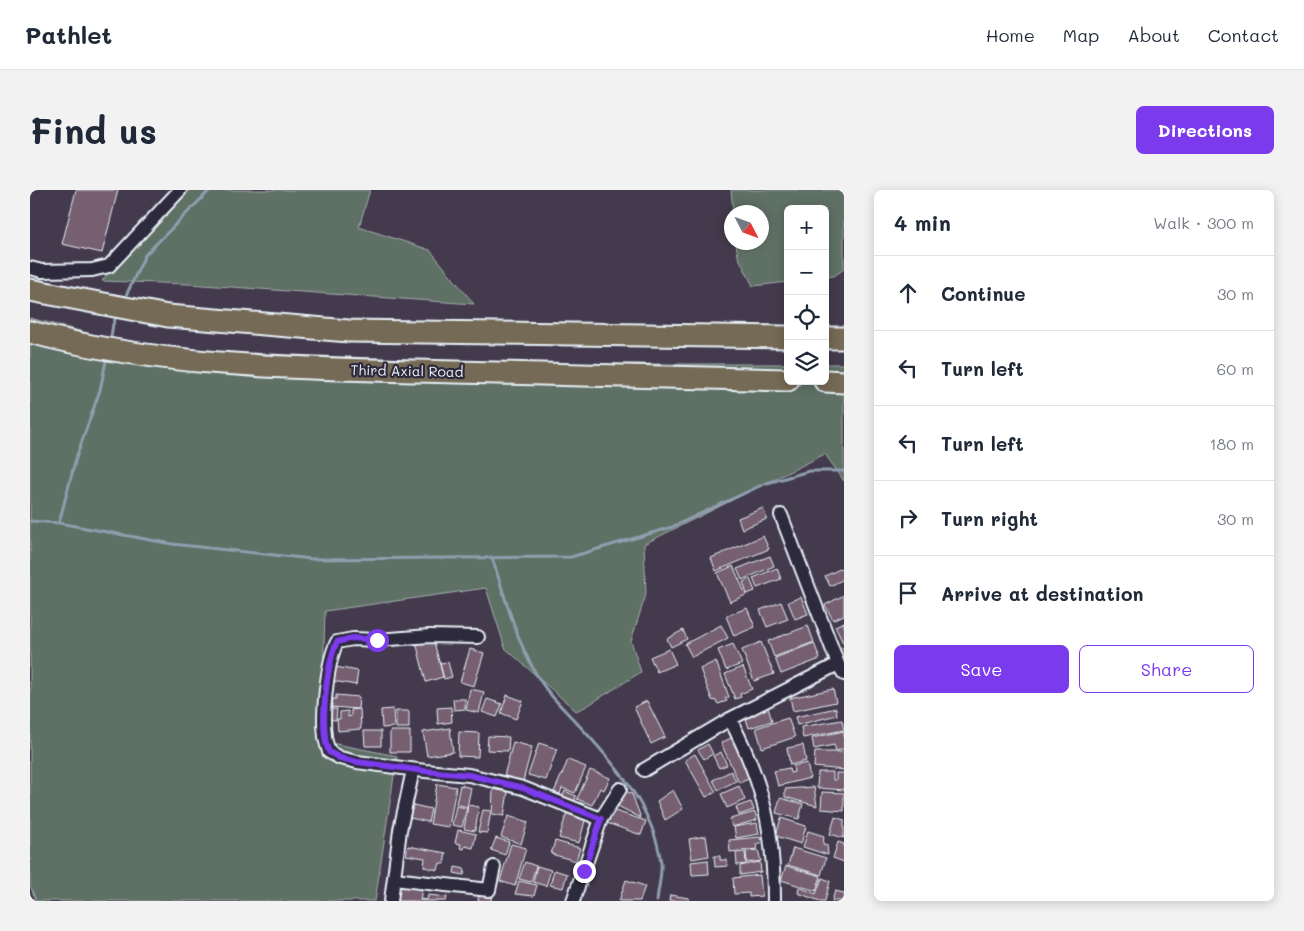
<!DOCTYPE html>
<meta charset="utf-8">
<style>
body{margin:0;font-family:Mali,sans-serif;background:#f2f2f3;color:#1f2937}
.controls{position:absolute;right:15px;top:15px;display:grid;overflow:hidden;border-radius:8px;box-shadow:0 2px 12px #0003}
.controls button{width:45px;height:45px;display:grid;place-items:center;padding:0;border:0;border-bottom:1px solid #e0e1e3;background:#fff;color:#1f2937;font:25px sans-serif}
.compass{position:absolute;left:694px;top:15px;width:45px;height:45px;border-radius:50%;background:#fff;box-shadow:0 2px 12px #0003;rotate:132deg}
.stop{position:absolute;width:15px;height:15px;margin:-11px;border:4px solid #7c3aed;border-radius:50%;background:#fff}
.stop.end{background:#7c3aed;border-color:#fff;box-shadow:0 1px 5px #0008}
.list{margin:0;padding:0;list-style:none}
h2{display:flex;justify-content:space-between;align-items:center;height:65px;margin:0;padding:0 20px;font-size:21px}
h2 small{font-size:16px;font-weight:400;color:#747a83}
.list li{display:grid;grid-template-columns:32px 1fr auto;gap:15px;align-items:center;box-sizing:border-box;height:75px;padding:0 20px;border-top:1px solid #e0e1e3}
.list b{display:block;font-size:19px;white-space:nowrap}
.list em{font-size:16px;font-style:normal;color:#747a83}
.actions{display:flex;gap:10px;padding:15px 20px}
.actions a{flex:1;padding:11px 0;border:1px solid #7c3aed;border-radius:8px;text-align:center;font-size:18px;color:#7c3aed}
.actions .main{background:#7c3aed;color:#fff}
.icon{flex:none;width:28px;height:28px;fill:none;stroke:currentColor;stroke-width:2;stroke-linecap:round;stroke-linejoin:round}
.map{position:relative;flex:none;width:814px;height:711px;overflow:hidden;border-radius:8px}
header{display:flex;align-items:center;gap:30px;box-sizing:border-box;height:70px;padding:0 25px;background:#fff;border-bottom:1px solid #e0e1e3}
header strong{font-size:24px}
nav{display:flex;gap:28px;margin-inline-start:auto;font-size:18px}
.intro{display:flex;align-items:center;justify-content:space-between;box-sizing:border-box;height:120px;padding:0 30px}
h1{margin:0;font-size:35px}
.button{padding:12px 22px;border-radius:8px;background:#7c3aed;color:#fff;font-size:18px;font-weight:700}
main{display:flex;gap:30px;padding:0 30px}
aside{flex:1;background:#fff;border-radius:8px;box-shadow:0 2px 12px #0003}
.map>svg:first-child{display:block}
.green{fill:#5f6f65;stroke:#a4b0ae}
.lines{fill:none;stroke-linecap:round;stroke-linejoin:round}
.stream{stroke:#8f9faf;stroke-width:3}
.building{fill:#765e71;stroke:#e8f1f8}
.minor-casing{stroke:#e8f1f8;stroke-width:16}
.motorway-casing{stroke:#e8f1f8;stroke-width:25}
.minor{stroke:#2f2a3d;stroke-width:12}
.motorway{stroke:#756a55;stroke-width:21}
.route{stroke:#7c3aed;stroke-width:6}
.labels{text-anchor:middle;stroke-width:4.5;stroke-linejoin:round;paint-order:stroke}
.street-label{font-size:14px;fill:#e8f1f8;stroke:#2f2a3d}
</style>
<header>
<strong>Pathlet</strong>
<nav><a>Home</a><a>Map</a><a>About</a><a>Contact</a></nav>
</header>
<div class="intro"><h1>Find us</h1><a class="button">Directions</a></div>
<main>
<div class="map">
<svg width="814" height="711" viewBox="0 0 814 711">
<rect width="100%" height="100%" fill="#443a4d"/>
<filter id="ink" filterUnits="userSpaceOnUse"><feTurbulence type="fractalNoise" baseFrequency=".02" numOctaves="2"/><feDisplacementMap in="SourceGraphic" scale="10" xChannelSelector="R" yChannelSelector="G"/><feConvolveMatrix kernelMatrix="1 2 1 2 8 2 1 2 1" color-interpolation-filters="sRGB"/></filter>
<g filter="url(#ink)">
<path class="green" d="M152,0h188l-11,37 71,23 44,54 -286,-20 -86,-3 37,-46z
M701,0h113v79l-10,7 -9,1v-68h-37v73l-35,4 -15,-30 -2,-13 26,-1v-30h-29z
M0,128l104,27 216,25 284,-6h154v17h37v-17h19v117l-19,-27 -181,90 2,50 -15,47 10,31 -54,34 -11,5 -71,-63 -19,-60 -161,23 -4,130 76,15 -22,145h-339l-6,-16z"/>
<g class="lines">
<path class="stream" d="M94,110l21,-45 65,-65
M80,153l3,-19 4,-9
M0,331l29,2 17,-65 24,-68 7,-34
M29,333l113,21 140,15 259,-2 101,-30 92,-43 45,-13h35
M462,368c13,38 23,79 43,114 10,19 27,35 41,50 37,40 78,85 85,141 1,12 -3,26 -4,38"/>
</g>
<path class="building" d="M46,0h42l-16,63 -40,-9z
M733,318l4,11 -25,10 -4,-11z
M733,346l6,13 -53,22 -5,-13z
M740,366l4,10 -32,14 -5,-11z
M703,376l13,29 -16,7 -13,-29z
M747,378l4,11 -24,9 -4,-10z
M812,378l2,11 -14,7 -5,-10z
M720,389l5,12 -8,3 -4,-12z
M814,405v20l-11,5 -8,-15z
M771,407l7,17 -13,5 -7,-17z
M751,412l7,17 -21,8 -7,-17z
M717,418l8,19 -21,9 -8,-20z
M814,432v20l-1,1 -8,-17z
M691,435l7,13 -36,19 -7,-13z
M778,436l6,16 -40,15 -6,-16z
M653,440l4,9 -16,8 -4,-8z
M403,448l10,39 -17,5 -10,-40z
M731,452l13,32 -20,7 -12,-31z
M784,453l6,16 -39,15 -6,-16z
M703,454l9,20 -16,6 -8,-20z
M812,457l2,3v14l-8,-15z
M440,459l14,4 -10,33 -14,-4z
M639,459l7,15 -19,8 -7,-15z
M686,471l13,36 -4,1 2,3 -9,3 -2,-3 -4,-1 -12,-31z
M418,472l4,15 -8,2 -4,-16z
M305,477l23,4 -2,14 -23,-4z
M713,477l9,22 -12,5 1,3 -6,2 -10,-25z
M440,499l14,3 -5,21 -13,-3z
M803,499l3,13 -43,9 -3,-13z
M306,505l23,2 -1,12 -26,-2 1,-8h3z
M477,505l16,6 -7,18 -15,-6z
M423,509h12v10l-11,1z
M457,509l15,5 -5,13 -15,-5z
M617,511l18,36 -14,7 -17,-37z
M737,514l5,17 -23,7 -5,-15z
M421,517l1,15 -14,2 -1,-16z
M806,518l1,7 -40,10 -2,-8z
M297,519h10l-1,11 -10,-1z
M330,519l1,20 -23,2 -1,-12h3v-7l8,-1v6l3,-1v-6z
M363,519l1,18 -12,1 -1,-18z
M366,521h13v17h-13z
M758,528l7,19 -33,11 -6,-20z
M812,530l2,10 -41,8 -2,-11z
M420,538l3,24 -26,4 -4,-24z
M334,541h17v15h-16z
M360,541h20v21h-20z
M814,541v18l-8,2 -2,-6 -20,4 -2,-11z
M429,542l20,1 -1,24 -20,-1z
M458,546l21,1 -1,14 -21,-1z
M703,547l18,41 -12,5 -18,-40z
M483,552l19,5 -9,34 -19,-5z
M509,553l18,6 -11,31 -18,-5z
M678,554l5,10 -9,5 -6,-9z
M773,555l3,16 -16,4 -3,-17z
M691,562l6,13 -8,3 -6,-12z
M785,562h29v18l-30,-3z
M665,564l21,38 -10,5 -21,-37z
M538,570l18,7 -11,26 -13,-5 -2,6 -6,-2z
M777,573l3,15 -32,8 -4,-15 15,-3 1,5 4,-1 -1,-6z
M560,580l20,8 -6,12 -4,-2 -8,17 -15,-6z
M701,581l5,10 -18,9 -5,-10z
M788,582h15v8h3v-7h8v17l-27,-2z
M407,594l19,3 -7,40 -19,-3z
M430,595l11,3 -4,19 -11,-3z
M709,596l6,14 -18,8 -6,-14z
M784,597l3,19 -32,-9v-8z
M463,599l15,3 -4,24 -12,-2z
M592,599l10,5 9,24 -23,-12z
M643,600l10,19 -18,11 -8,-19z
M535,601l11,5 -2,7 -12,-5z
M792,602l22,1v18l-23,-2z
M750,608l23,6 -4,15 -23,-6z
M721,612l3,8 -15,5 -3,-8z
M379,614l22,5 -3,13 -22,-5z
M438,615l11,2 -4,24 -11,-2z
M426,616l11,2 -5,19 -10,-2z
M453,620l8,1 -4,22 -9,-1z
M582,620l34,11 -5,14 -34,-12z
M537,622l19,5 -7,26 -20,-5z
M725,622l2,8 -25,7 -2,-8z
M478,626l20,6 -7,22 -20,-7z
M805,627l9,3v18l-14,-4z
M751,628l25,8 -5,18 -25,-8z
M727,633l2,11 -23,4 -2,-11z
M428,640l18,4 -3,14 -8,-2 -1,3 -4,-1 1,-4 -6,-1z
M778,641l16,5 -1,8 4,1 1,10 -25,-8z
M676,646l3,20 -17,3 -3,-20z
M730,647l1,6 -5,1 1,5 -27,3 -1,-12z
M466,648l13,4 -4,13 -14,-5z
M525,651l25,7 -4,13 -25,-7z
M808,652l6,2v18l-11,-4z
M481,654l15,4 -11,38 -15,-5z
M378,656l38,7 -2,11 -4,-1 -2,7 -14,-3 1,-9 -19,-3z
M763,658l33,10 -5,17 -33,-10z
M728,660l3,11 -14,2 -1,-12z
M715,662l1,12 -9,1 -1,-12z
M684,666h6v4h7l1,6 -13,1z
M678,670l1,14 -17,1 -1,-13z
M495,672l11,4 -5,16 -12,-3z
M730,672l1,10 -21,3v-9z
M507,676l14,4 -5,16 -13,-4z
M756,676l35,10 -5,15 -35,-11z
M425,677l10,2 -1,6 -10,-2z
M524,680l13,4 -4,14 -13,-3z
M730,685l2,21 -13,1v-4l-15,1 -1,-16z
M792,688l8,3 -5,20h-5l-22,-8 1,-6 17,7z
M596,690l19,6 -5,15h-21z
M489,691l18,4 -3,11 -19,-2z
M370,695l22,3 -2,13h-22z
M805,701l9,2v8h-12z
M449,703l13,1 -1,7h-13z
M398,705l19,2 -1,4h-25v-2l6,1z
M640,705l19,3v3h-20z"/>
<g class="lines">
<defs>
<path id="minor" d="M0,78l12,3 50,-1 17,-4 71,-76
M751,325l57,149 6,10
M448,447l-48,-1 -53,4 -24,-1 -16,3c-10,20 -15,72 -12,94 0,5 3,11 4,16l11,6 17,4 68,9 44,4 54,13 78,31
M700,529c33,63 44,111 44,182
M614,580l86,-51 108,-55
M364,689l95,11 5,-23
M361,711l9,-71 13,-60
M543,711l28,-82 19,-30"/>
<path id="motorway" d="M0,100l138,26 181,15 439,6
M0,142c126,34 257,36 387,39 124,3 247,6 371,9
M795,148h19
M795,191l19,1"/>
</defs>
<use href="#minor" class="minor-casing"/>
<use href="#motorway" class="motorway-casing"/>
<use href="#minor" class="minor"/>
<use href="#motorway" class="motorway"/>
</g>
</g>
<g class="lines" filter="url(#ink)">
<path class="route" d="M347,450l-24,-2 -16,4c-10,20 -15,72 -12,94 0,5 2,11 4,16l11,6 17,4 68,9 44,4 54,13 78,31 -17,52"/>
</g>
<g class="labels">
<g class="street-label">
<text transform="translate(377 181) rotate(1)" y="5">Third Axial Road</text>
</g>
</g>
</svg>
<div class="controls">
<button>+</button>
<button>−</button>
<button><svg class="icon" aria-label="locate" viewBox="0 0 24 24"><circle cx="12" cy="12" r="6"/><path d="M12 2v4M12 18v4M2 12h4M18 12h4"/></svg></button>
<button><svg class="icon" aria-label="layers" viewBox="0 0 24 24"><path d="M12 4l9 5-9 5-9-5zM3 14l9 5 9-5"/></svg></button>
</div>
<svg class="compass" viewBox="-18 -18 36 36"><path d="M0-13l5 13h-10z" fill="#e53935"/><path d="M0 13l5-13h-10z" fill="#747a83"/></svg>
<div class="stop" style="left:347px;top:450px"></div>
<div class="stop end" style="left:554px;top:681px"></div>
</div>
<aside>
<h2>4 min<small>Walk · 300 m</small></h2>
<ul class="list">
<li><svg class="icon" aria-label="ahead" viewBox="0 0 24 24"><path d="M12 20V5M6 11l6-6 6 6"/></svg><div><b>Continue</b></div><em>30 m</em></li>
<li><svg class="icon" aria-label="left" viewBox="0 0 24 24"><path d="M17 20v-9H6M10 6l-5 5 5 5"/></svg><div><b>Turn left</b></div><em>60 m</em></li>
<li><svg class="icon" aria-label="left" viewBox="0 0 24 24"><path d="M17 20v-9H6M10 6l-5 5 5 5"/></svg><div><b>Turn left</b></div><em>180 m</em></li>
<li><svg class="icon" aria-label="right" viewBox="0 0 24 24"><path d="M7 20v-9h11M14 6l5 5-5 5"/></svg><div><b>Turn right</b></div><em>30 m</em></li>
<li><svg class="icon" aria-label="arrive" viewBox="0 0 24 24"><path d="M6 21V4h12l-3 4 3 4H6"/></svg><div><b>Arrive at destination</b></div></li>
</ul>
<div class="actions"><a class="main">Save</a><a>Share</a></div>
</aside>
</main>
